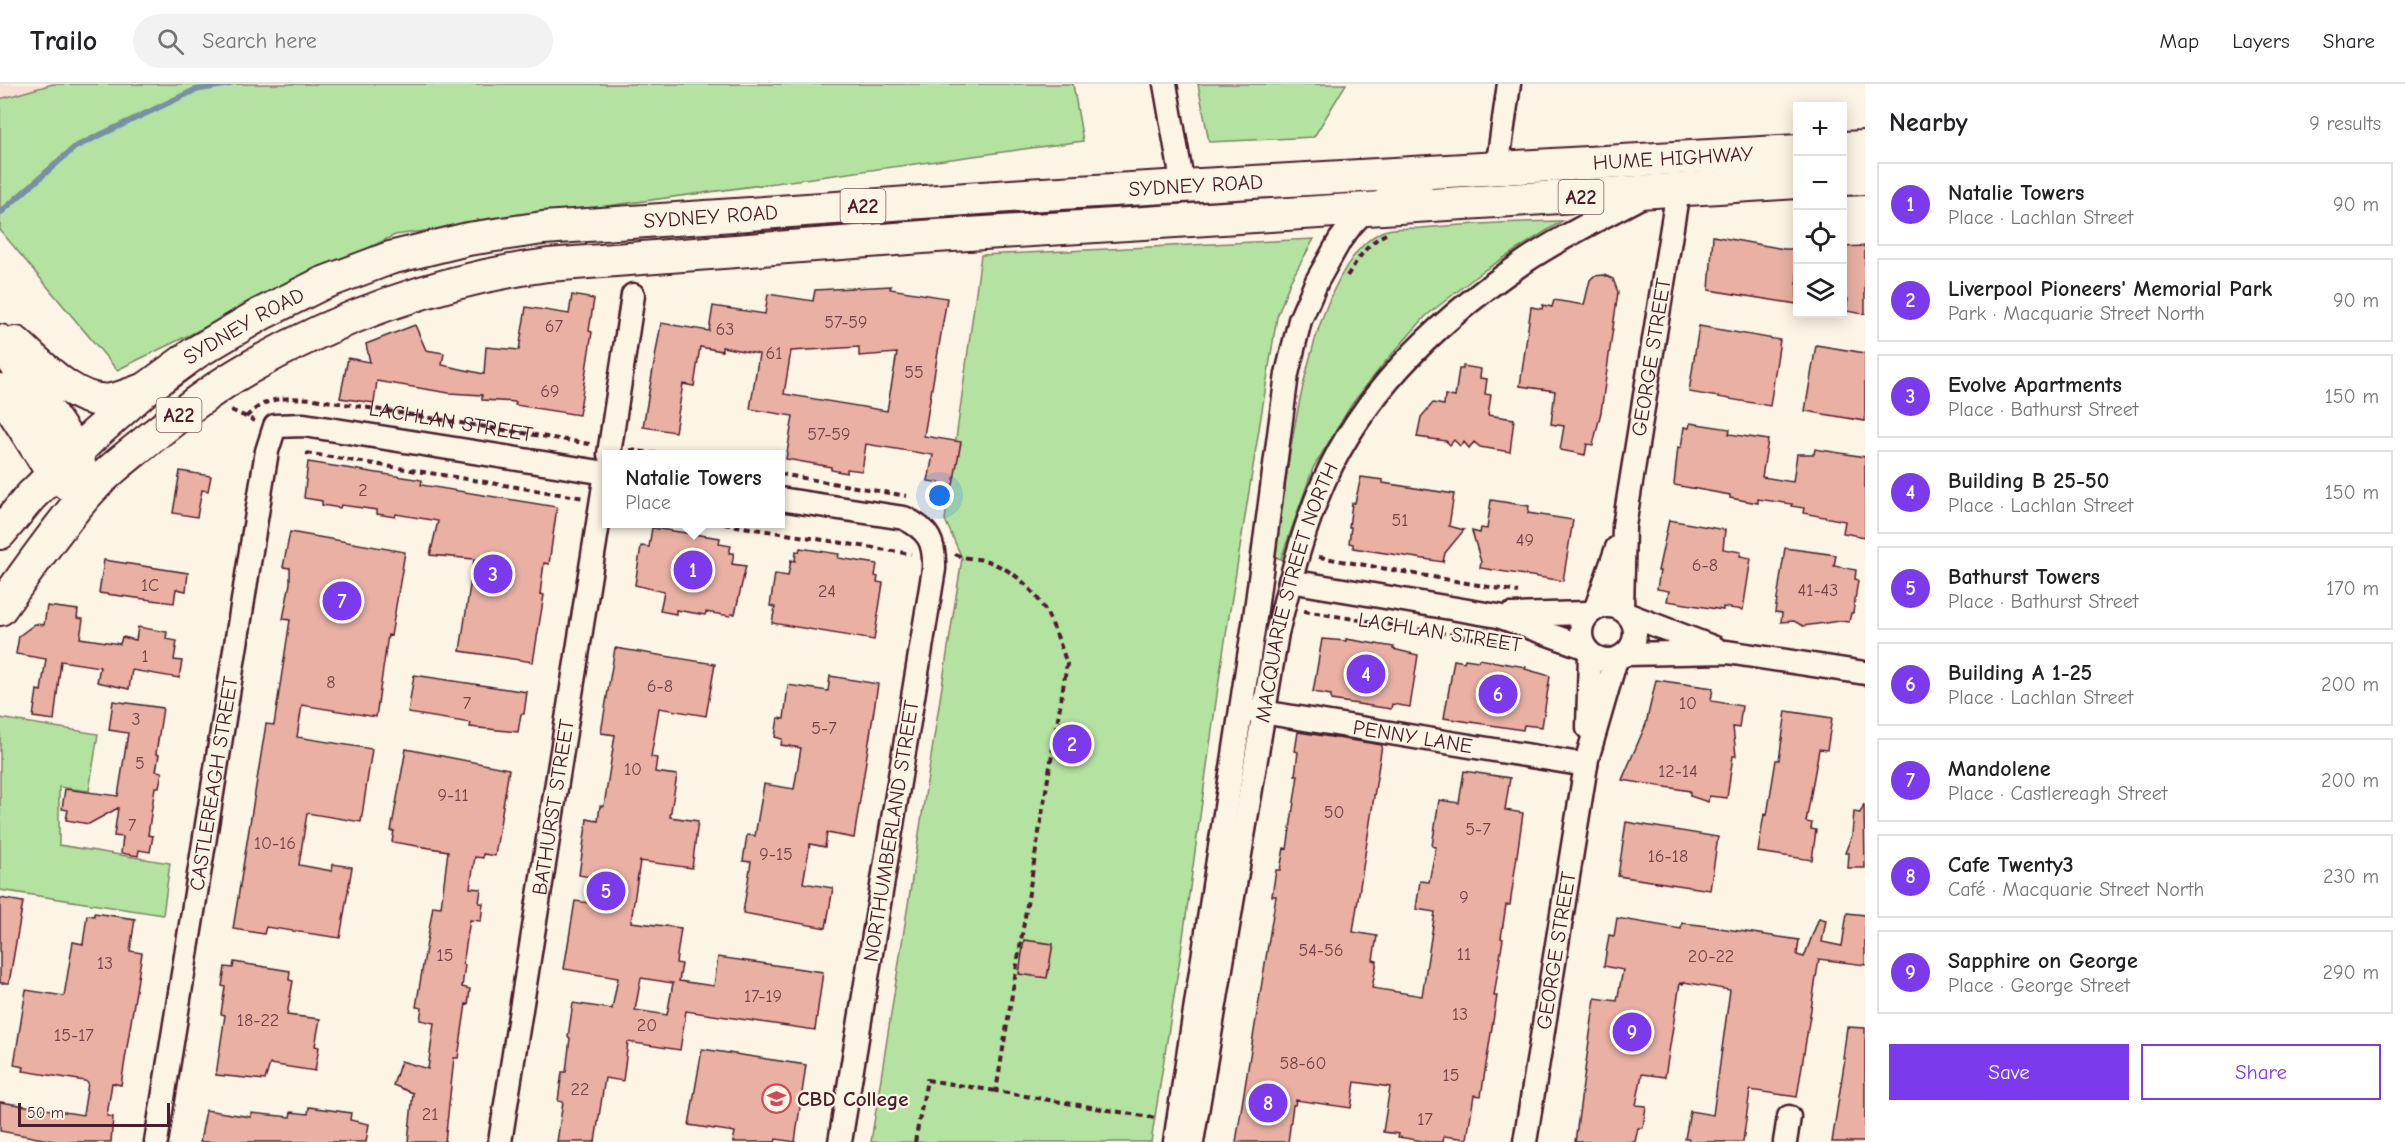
<!DOCTYPE html>
<meta charset="utf-8">
<style>
body{margin:0;font-family:"Comic Neue",sans-serif;background:#f2f2f2;color:#202124}
.controls{position:absolute;right:18px;top:18px;display:grid;overflow:hidden;border-radius:0px;box-shadow:0 3px 15px #0003}
.controls button{width:54px;height:54px;display:grid;place-items:center;padding:0;border:0;border-bottom:2px solid #e0e0e0;background:#fff;color:#202124;font:30px sans-serif}
.scale{position:absolute;left:18px;bottom:15px;width:152px;box-sizing:border-box;padding-left:6px;border:3px solid #4a1f2b;border-top:0;font-size:16px;line-height:21px;white-space:nowrap;color:#4a1f2b;-webkit-text-stroke:4px #fcf5e5;paint-order:stroke}
.you{position:absolute;left:940px;top:412px;width:21px;height:21px;margin:-15px;border:4px solid #fff;border-radius:50%;background:#1a73e8;box-shadow:0 0 0 9px #1a73e833}
.badge{display:grid;place-items:center;width:39px;height:39px;border-radius:50%;background:#7c3aed;color:#fff;font-size:20px;font-weight:700}
.pin{position:absolute;translate:-50% -50%;border:3px solid #fff;box-shadow:0 2px 6px #0006}
.popup{position:absolute;left:602px;top:366px;width:183px;height:78px;box-sizing:border-box;display:grid;place-content:center;border-radius:0px;background:#fff;filter:drop-shadow(0 2px 4px #0005);font-size:20px;white-space:nowrap;color:#757577}
.popup b{font-size:22px;color:#202124}
.popup::after{content:'';position:absolute;left:50%;top:100%;margin-left:-12px;border:12px solid transparent;border-top-color:#fff}
.list{margin:0;padding:0;list-style:none}
h2{display:flex;justify-content:space-between;align-items:center;height:78px;margin:0;padding:0 24px;font-size:26px}
h2 small{font-size:20px;font-weight:400;color:#757577}
.list li{display:grid;grid-template-columns:39px 1fr auto;gap:18px;align-items:center;box-sizing:border-box;height:84px;margin:0 12px 12px;padding:0 12px;border:2px solid #e0e0e0;border-radius:0px}
.list b{display:block;font-size:22px;white-space:nowrap}
.list p{margin:0;font-size:20px;white-space:nowrap;color:#757577}
.list em{font-size:20px;font-style:normal;color:#757577}
.actions{display:flex;gap:12px;padding:18px 24px}
.actions a{flex:1;padding:14px 0;border:2px solid #7c3aed;border-radius:0px;text-align:center;font-size:21px;color:#7c3aed}
.actions .main{background:#7c3aed;color:#fff}
.icon{flex:none;width:33px;height:33px;fill:none;stroke:currentColor;stroke-width:2;stroke-linecap:round;stroke-linejoin:round}
.map{position:relative;flex:none;width:1865px;height:1058px;overflow:hidden}
header{display:flex;align-items:center;gap:36px;box-sizing:border-box;height:84px;padding:0 30px;background:#fff;border-bottom:2px solid #e0e0e0}
header strong{font-size:28px}
nav{display:flex;gap:33px;margin-inline-start:auto;font-size:21px}
.search{width:420px;height:54px;background:#f2f2f2;display:flex;align-items:center;gap:15px;box-sizing:border-box;padding:0 21px;border-radius:33px;color:#757577;font-size:22px}
main{display:flex}
aside{flex:1;background:#fff}
.map>svg:first-child{display:block}
.built{fill:#f6e0d1}
.green{fill:#b4e2a1;stroke:#7f8066;stroke-width:1.5}
.lines{fill:none;stroke-linecap:round;stroke-linejoin:round}
.stream{stroke:#7790a5;stroke-width:6}
.building{fill:#e9b0a3;stroke:#4a1f2b;stroke-width:1.5;fill-rule:evenodd}
.minor-casing{stroke:#4a1f2b;stroke-width:27}
.highway-casing{stroke:#4a1f2b;stroke-width:36}
.path{stroke:#4a1f2b;stroke-width:4;stroke-dasharray:6 4.5;stroke-linecap:butt}
.minor{stroke:#fcf5e5;stroke-width:22}
.highway{stroke:#fcf5e5;stroke-width:32}
.labels{text-anchor:middle;stroke-width:4.5;stroke-linejoin:round;paint-order:stroke}
.number-label{font-size:18px;fill:#724349}
.shield{fill:#fcf5e5;stroke:#7f5f63;stroke-width:1.5}
.shield-label{font-size:20px;font-weight:bold;fill:#4a1f2b}
.street-label{font-size:21px;fill:#4a1f2b;stroke:#fcf5e5}
.poi-label{font-size:21px;font-weight:bold;fill:#4a1f2b;stroke:#fcf5e5;text-anchor:start}
</style>
<header>
<strong>Trailo</strong>
<div class="search"><svg class="icon" aria-label="search" viewBox="0 0 24 24"><circle cx="10" cy="10" r="6"/><path d="M15 15l6 6"/></svg>Search here</div>
<nav><a>Map</a><a>Layers</a><a>Share</a></nav>
</header>
<main>
<div class="map">
<svg width="1865" height="1058" viewBox="0 0 1865 1058">
<rect width="100%" height="100%" fill="#fcf5e5"/>
<filter id="ink" filterUnits="userSpaceOnUse"><feTurbulence type="fractalNoise" baseFrequency=".0167" numOctaves="2"/><feDisplacementMap in="SourceGraphic" scale="12" xChannelSelector="R" yChannelSelector="G"/><feConvolveMatrix kernelMatrix="1 2 1 2 8 2 1 2 1" color-interpolation-filters="sRGB"/></filter>
<g filter="url(#ink)">
<path class="built" d="M0,0h53l-53,15z"/>
<path class="green" d="M53,0h1020l10,57 -688,94 -278,135 -117,-140v-131z
M1198,0h148l-32,53 -105,5z
M1562,137l-79,50 -57,45 -41,46 -33,42 -39,64 -32,91 -6,-2c11,-76 32,-288 106,-325 10,-5 28,-3 40,-4 47,-4 94,-6 141,-7z
M1314,155l-24,43 -13,35 -56,349 -40,286 -30,190h-280l91,-584 -17,-38 36,-265z
M0,634l98,16 -9,57 -30,-4v58l111,18 -7,52 -163,-25z"/>
<g class="lines">
<path class="stream" d="M0,129l75,-66 120,-57 35,-6"/>
</g>
<path class="building" d="M1713,152l71,13h13v55l-88,-14z
M1865,162v68l-19,-3 2,-12 -6,-1v-51z
M1604,191l9,4 5,13 -17,120 -8,33 -6,-1 -2,11 -9,-2 -16,-3 4,-24 -13,-2 4,-33 -35,-5 11,-79 11,2 1,-4 9,2 2,-7 30,5 6,-25 4,-4z
M891,202l-1,3 57,9 -23,138 37,6 -8,43 -25,-4 5,-26 -67,-11 -4,27 -15,-2v4l-16,-3v-3l-45,-8 7,-43 -43,-7 9,-55 -37,-7v4l-22,-4 -6,39 -11,-2 -8,48 -32,-5 18,-104 48,8 4,-25 52,8 3,-20 45,7 2,-11zM859,263v9l38,-3 -10,58 -103,-17 7,-43z
M572,211l22,4 -5,32 3,1 -13,83 -64,-10 1,-3 -34,-2v-5l-33,-2 -72,-12 -3,22 -34,-5 8,-40 22,4 -4,-18 49,-19 11,25 18,3 -2,12 42,9 2,-27 33,3 7,-43 43,7z
M1699,242l81,14 -10,66 -81,-14z
M1816,261l49,8v68l-60,-10z
M1463,282l18,3 -1,9 7,1 -2,15 6,1 -3,20 26,4 -4,33 -30,-5 -6,-5 -5,6 -5,-6 -4,4 -6,-6 -4,5 -4,-4 -29,-4 4,-20 12,-14 11,2 1,-10 10,2 4,-28h4z
M1690,339l40,6 -1,5 39,6 -6,37 31,5 4,-28h17l1,-5 50,8v80l-22,-4 2,-12 -42,-8 1,-5 -13,-2 1,-2 -34,-5v4l-28,-5v-3l-56,-10 4,-38 3,1 3,-21 5,1z
M308,378l114,18 -1,5 136,22 -8,57 -5,-1 -4,31 4,1 -11,67 -73,-11 14,-92 -44,-4 8,-34 -42,-7 -1,3 -18,-3v-4l-36,-5 -1,3 -18,-3v-4l-18,-3z
M180,387l31,5 -3,15 -6,-1 -5,27 -24,-4z
M1361,393l22,3v3l71,11 -5,32 15,4 -19,23 -2,9 -90,-14v-4l-4,-1 2,-16h-2l3,-24h3z
M1491,416l38,6 -1,7 45,7 -10,61 -83,-13 1,-6 -9,-31 8,2 1,-5 6,1z
M1669,436l56,10 -2,19 18,3 -1,4 11,2 -8,52 -20,-3v3l-56,-9 2,-10 -12,-2 3,-18h-2z
M652,444l68,10 -1,6 12,2 -2,7h5l-2,11 14,2 -11,48h-4l-1,2 -24,-4 -1,3 -29,-5v4l-16,-3 4,-19 -29,-7 6,-39 8,1z
M290,448l115,20 -14,84 -3,-1 -12,82 -74,-12 -5,32 75,12 -11,73 -54,-9 -8,52 33,6 1,-7 19,3 -12,71 -74,-11 -2,7 -31,-5 33,-205 8,1 16,-105 -7,-1 7,-36v-15l-7,-1z
M800,464l39,6 -1,4 39,6 -2,12 3,1 -1,5 6,1 -9,57 -102,-17 3,-16 -5,-1 5,-32 13,2 3,-16 4,1 1,-10 3,1z
M1785,464l51,7 -2,11 22,4 -1,9 3,1 -5,33h-2l-2,9 -9,-1 -37,5 -9,-5 -13,1 1,-9 -7,-1z
M104,476l84,13 -2,18 -10,-2 -2,14 -75,-10z
M47,522l31,4 -1,8 6,1 -3,19 40,6 2,-7 14,3 2,-13 29,5 -1,7 11,2 -3,19 8,1 -3,17 -47,-8 -3,19 -32,-7 3,-15 -39,-6 -7,59 -21,-3 4,-27 4,1 5,-32 -30,-5 3,-18 16,-12 9,1z
M1322,555l24,2v-2l48,8 -1,2 25,6 -8,52 -18,-3 -1,5 -60,-9v-5l-18,-3z
M615,564l100,16 -9,52 -47,-8 -8,49 6,1 -2,14 22,3 -7,42 28,4 -6,47 -52,-7 -9,61 50,6 -5,35 6,1 -3,17 35,5 4,-29 105,15 -8,58 -129,-19 -6,39 -52,-8 -5,39 -18,-3 -10,64h-38l6,-40 -5,-1 4,-29h4l4,-34 -2,-1 5,-34 39,6 6,-31 -54,-9 11,-68 22,3 4,-25 -22,-4 8,-56 11,2 2,-15h4l11,-71 -14,-2zM641,894l32,5 -6,32 -32,-5z
M1465,575l13,2 1,-2 47,8 -1,2 25,7 -8,51 -18,-2 -1,5 -79,-12 10,-58 10,2z
M414,591l113,17 -3,22h-3l-3,18 -48,-5 1,-4 -63,-10z
M830,592l48,8 -24,154 -27,-5 -2,14 -15,-3 -7,39 30,5 -7,40 -83,-15 8,-51 -8,-1 4,-26 8,1 9,-52 30,5 7,-41 -20,-3 1,-6 -7,-2 3,-19 6,1 4,-34 40,6z
M1656,596l57,8 -2,13 31,5 -3,22 -6,-1 3,29h-3l-6,42 -18,-2 -1,6 -18,-6v-5l-68,-11 24,-56z
M113,617l50,7 -7,46 3,1 -3,16 6,1 -3,15h-4l-7,48 5,1 -3,16 -11,-2 -1,6 -17,-3 2,-16 -9,-1 4,-28 -29,16 -23,-4 2,-10 -6,-1 3,-20 53,7 10,-63 -19,-3z
M1786,627l46,7 -5,32 -8,-1 -13,73 6,1 -1,6 5,1 -4,30 -54,-8 6,-38 3,1 9,-55h3z
M1298,648l84,13 -29,187 24,4 -4,24 4,1 -5,27 50,8 13,-84 -19,-3 4,-28 9,1 7,-35 -4,-1 7,-46 20,3 5,-32 46,7 -5,32 18,3 -13,92h-4l-5,33 2,1 -9,57h3l-16,100 -7,-1 -7,44 -23,-3 -1,6h-14l-31,-5 1,-3 -16,-2 7,-45 -35,-5 -4,26 -55,-8 -1,5h-2l-5,37h-52l40,-246h-4l4,-26h4l4,-22 3,1 11,-74h-3l3,-23 -3,-1z
M406,665l103,20 -14,87 -12,-2v4l-8,-1 -5,31 11,1 -2,14h4l-2,18 -11,-1 -7,44 2,1 -3,22 8,2 -2,16 -2,-1 -8,54h-4l-9,84h-37l5,-49 -20,-8 8,-24 27,8 6,-46 -14,-3 2,-12 -6,-1 17,-101 8,1 7,-56 -56,-9 2,-11h-3z
M1864,720l1,64h-17l1,-15h-4l7,-18 2,-23 6,1z
M1626,738l92,15 -8,53 -92,-14z
M0,814l23,4 -14,81h-9z
M94,829l41,6 -5,32 12,2 -21,132 -9,-2 -5,33 6,1 -2,25h-52l-59,-11v-29l83,13 5,-32 -3,-2 -62,-10 1,-4 -10,-2 12,-75 38,6 9,-54 10,2 4,-29 7,1z
M1847,829l18,2v50l-46,-6 -22,138 -47,-7 -7,52h-54v-3h-4l5,-28 23,4 17,-125 -46,-8 -1,2 -3,-1 -15,94 -23,-3 -6,31 10,1 -3,22h-5l-3,14h-60l20,-144 22,3 6,-31 -19,-4 5,-31 5,1 3,-18 64,11 1,-6 18,2 99,15 -2,15 7,2 15,-39 7,2 -4,22 20,4z
M1024,856l29,4 -6,34 -28,-4z
M234,878l56,9 -1,9 4,1 -6,34 33,4 -5,27 4,1 -4,24 -45,-7 -5,16 -49,-5 9,-60 -4,-1 4,-27 -3,-1 3,-19 8,1z
M1847,943l18,1v114h-33l13,-84h-2z
M702,965l104,16 -11,77 -19,-3 -1,3h-42l2,-10 -46,-7z
M309,1023l42,6 -1,7 19,4 -3,18h-166l6,-32 45,7v-4l39,4 1,-5 17,2z"/>
<g class="lines">
<defs>
<g id="minor">
<path d="M1165,0l18,102"/>
<path d="M1497,85l12,-85"/>
<path d="M609,370l24,-159"/>
<path d="M780,415l124,19c25,12 31,24 30,51l-94,573"/>
<path d="M1290,497l208,35 86,31"/>
<circle cx="1608" cy="549" r="27"/>
<path d="M1596,524l21,-60"/>
<path id="s2" d="M1622,525l2,-83 54,-336"/>
<path d="M1511,531l78,-2"/>
<path d="M1629,531l86,33"/>
<path d="M1626,570l101,-2 138,21"/>
<path id="s3" d="M1250,626l336,55"/>
<path d="M1588,644l2,-74"/>
<path id="s4" d="M156,1058l111,-691 8,-25 29,-1 302,48"/>
<path id="s5" d="M500,1058l106,-669"/>
<path d="M1175,1058l80,-525 32,-243 13,-54 17,-39 23,-41 12,-16 13,-14 65,-33"/>
<path id="s6" d="M1192,1058l85,-509c13,-52 26,-104 47,-152 41,-91 116,-162 197,-217 38,-26 82,-47 123,-69"/>
<path id="s7" d="M1525,1058l62,-383 29,-100"/>
<path d="M1785,1058l4,-25"/>
</g>
<g id="highway">
<path d="M1842,64l23,-1"/>
<path d="M1842,95l23,-1"/>
<path d="M0,257l77,112 4,21"/>
<path d="M16,259c24,21 60,62 95,57 11,-2 22,-7 32,-10"/>
<path d="M0,306l54,85 18,12"/>
<path id="s8" d="M0,449l31,-37 63,-61 52,-46 49,-36 66,-39 60,-30 69,-26 78,-19 75,-11 483,-33 772,-44"/>
<path d="M0,525c27,-38 54,-77 85,-113 19,-22 44,-41 68,-60 29,-23 59,-47 92,-66 92,-53 197,-91 303,-105l388,-29 862,-54"/>
</g>
</defs>
<use href="#minor" class="minor-casing"/>
<use href="#highway" class="highway-casing"/>
<g class="path">
<path d="M1347,192c11,-17 20,-33 39,-42"/>
<path d="M231,326l24,11"/>
<path id="s1" d="M246,333c22,-22 39,-19 68,-18l276,45"/>
<path d="M630,366l29,4"/>
<path d="M306,369l278,45"/>
<path d="M780,390l127,22"/>
<path d="M724,440l187,30"/>
<path d="M955,470c11,6 24,3 35,8 48,19 62,57 77,102l-71,427 159,27"/>
<path d="M1319,473l199,35"/>
<path d="M1304,527l201,32"/>
<path d="M915,1058l12,-62 69,11"/>
</g>
<use href="#minor" class="minor"/>
<use href="#highway" class="highway"/>
</g>
</g>
<defs>
<symbol id="university-ring" viewBox="-11 -11 22 22"><circle r="9.5" fill="#fcf5e5" stroke="#d1495b" stroke-width="1.5"/><path d="M0-5L7-2L0 1L-7-2ZM-4 1L0 2.5L4 1V4Q0 6-4 4Z" fill="#d1495b"/></symbol>
</defs>
<g fill-rule="evenodd">
<use href="#university-ring" x="760" y="998" width="33" height="33"/>
</g>
<g class="labels">
<g class="number-label">
<text x="846" y="244">57-59</text>
<text x="554" y="248">67</text>
<text x="725" y="251">63</text>
<text x="774" y="275">61</text>
<text x="914" y="294">55</text>
<text x="550" y="313">69</text>
<text x="829" y="356">57-59</text>
<text x="363" y="412">2</text>
<text x="1400" y="442">51</text>
<text x="1525" y="462">49</text>
<text x="1705" y="487">6-8</text>
<text x="150" y="507">1C</text>
<text x="1818" y="512">41-43</text>
<text x="827" y="513">24</text>
<text x="145" y="578">1</text>
<text x="331" y="604">8</text>
<text x="660" y="608">6-8</text>
<text x="467" y="625">7</text>
<text x="1688" y="625">10</text>
<text x="136" y="641">3</text>
<text x="824" y="650">5-7</text>
<text x="140" y="685">5</text>
<text x="633" y="691">10</text>
<text x="1678" y="693">12-14</text>
<text x="453" y="717">9-11</text>
<text x="1334" y="734">50</text>
<text x="132" y="747">7</text>
<text x="1478" y="751">5-7</text>
<text x="275" y="765">10-16</text>
<text x="776" y="776">9-15</text>
<text x="1668" y="778">16-18</text>
<text x="1464" y="819">9</text>
<text x="1321" y="872">54-56</text>
<text x="1464" y="876">11</text>
<text x="445" y="877">15</text>
<text x="1711" y="878">20-22</text>
<text x="105" y="885">13</text>
<text x="763" y="918">17-19</text>
<text x="1460" y="936">13</text>
<text x="258" y="942">18-22</text>
<text x="647" y="947">20</text>
<text x="74" y="957">15-17</text>
<text x="1303" y="985">58-60</text>
<text x="1451" y="997">15</text>
<text x="580" y="1011">22</text>
<text x="430" y="1036">21</text>
<text x="1425" y="1041">17</text>
</g>
<g class="shield">
<rect x="1558.5" y="96" width="45" height="34" rx="4.5"/>
<rect x="840.5" y="105" width="45" height="34" rx="4.5"/>
<rect x="156.5" y="314" width="45" height="34" rx="4.5"/>
</g>
<g class="shield-label">
<text x="1581" y="120">A22</text>
<text x="863" y="129">A22</text>
<text x="179" y="338">A22</text>
</g>
<g class="street-label">
<text dy="7" stroke="none"><textPath href="#s8" startOffset="1772">HUME HIGHWAY</textPath></text>
<text dy="7" stroke="none"><textPath href="#s8" startOffset="1294">SYDNEY ROAD</textPath></text>
<text dy="7" stroke="none"><textPath href="#s8" startOffset="808">SYDNEY ROAD</textPath></text>
<text dy="7" stroke="none"><textPath href="#s8" startOffset="322">SYDNEY ROAD</textPath></text>
<text dy="7" stroke="none"><textPath href="#s2" startOffset="254">GEORGE STREET</textPath></text>
<text dy="7" stroke="none"><textPath href="#s1" startOffset="212">LACHLAN STREET</textPath></text>
<text dy="7" stroke="none"><textPath href="#s6" startOffset="560">MACQUARIE STREET NORTH</textPath></text>
<text transform="translate(1440 548) rotate(9)" y="7">LACHLAN STREET</text>
<text dy="7" stroke="none"><textPath href="#s3" startOffset="165">PENNY LANE</textPath></text>
<text dy="7" stroke="none"><textPath href="#s4" startOffset="363">CASTLEREAGH STREET</textPath></text>
<text dy="7" stroke="none"><textPath href="#s5" startOffset="339">BATHURST STREET</textPath></text>
<text transform="translate(891 747) rotate(-81)" y="7">NORTHUMBERLAND STREET</text>
<text dy="7" stroke="none"><textPath href="#s7" startOffset="194">GEORGE STREET</textPath></text>
</g>
<g class="poi-label">
<text x="797" y="1022">CBD College</text>
</g>
</g>
</svg>
<div class="controls">
<button>+</button>
<button>−</button>
<button><svg class="icon" aria-label="locate" viewBox="0 0 24 24"><circle cx="12" cy="12" r="6"/><path d="M12 2v4M12 18v4M2 12h4M18 12h4"/></svg></button>
<button><svg class="icon" aria-label="layers" viewBox="0 0 24 24"><path d="M12 4l9 5-9 5-9-5zM3 14l9 5 9-5"/></svg></button>
</div>
<div class="scale">50 m</div>
<div class="you"></div>
<div class="pin badge" style="left:693px;top:486px">1</div>
<div class="popup"><b>Natalie Towers</b>Place</div>
<div class="pin badge" style="left:1072px;top:660px">2</div>
<div class="pin badge" style="left:493px;top:490px">3</div>
<div class="pin badge" style="left:1366px;top:590px">4</div>
<div class="pin badge" style="left:606px;top:807px">5</div>
<div class="pin badge" style="left:1498px;top:610px">6</div>
<div class="pin badge" style="left:342px;top:517px">7</div>
<div class="pin badge" style="left:1268px;top:1019px">8</div>
<div class="pin badge" style="left:1632px;top:948px">9</div>
</div>
<aside>
<h2>Nearby<small>9 results</small></h2>
<ul class="list">
<li><span class="badge">1</span><div><b>Natalie Towers</b><p>Place · Lachlan Street</p></div><em>90 m</em></li>
<li><span class="badge">2</span><div><b>Liverpool Pioneers' Memorial Park</b><p>Park · Macquarie Street North</p></div><em>90 m</em></li>
<li><span class="badge">3</span><div><b>Evolve Apartments</b><p>Place · Bathurst Street</p></div><em>150 m</em></li>
<li><span class="badge">4</span><div><b>Building B 25-50</b><p>Place · Lachlan Street</p></div><em>150 m</em></li>
<li><span class="badge">5</span><div><b>Bathurst Towers</b><p>Place · Bathurst Street</p></div><em>170 m</em></li>
<li><span class="badge">6</span><div><b>Building A 1-25</b><p>Place · Lachlan Street</p></div><em>200 m</em></li>
<li><span class="badge">7</span><div><b>Mandolene</b><p>Place · Castlereagh Street</p></div><em>200 m</em></li>
<li><span class="badge">8</span><div><b>Cafe Twenty3</b><p>Café · Macquarie Street North</p></div><em>230 m</em></li>
<li><span class="badge">9</span><div><b>Sapphire on George</b><p>Place · George Street</p></div><em>290 m</em></li>
</ul>
<div class="actions"><a class="main">Save</a><a>Share</a></div>
</aside>
</main>
